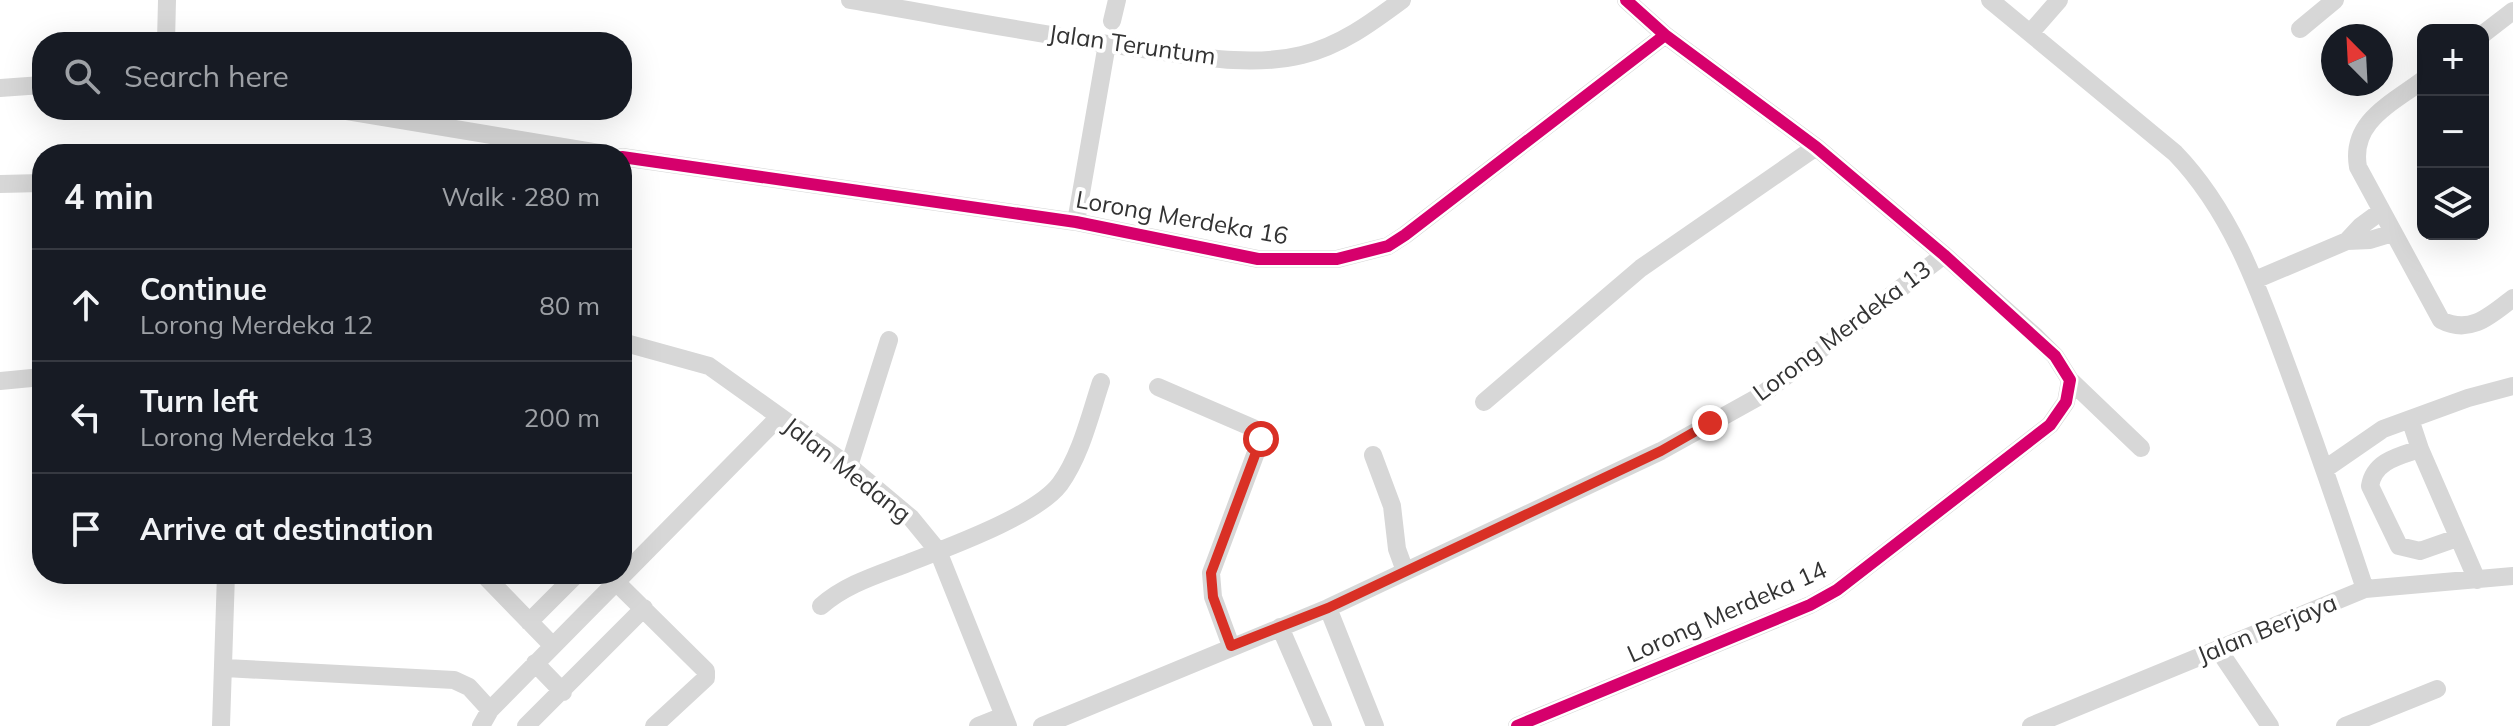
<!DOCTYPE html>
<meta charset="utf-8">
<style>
body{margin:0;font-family:Mulish,sans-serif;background:#242831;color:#f1f3f6}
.controls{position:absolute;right:24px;top:24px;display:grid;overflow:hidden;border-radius:16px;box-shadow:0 8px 32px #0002}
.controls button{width:72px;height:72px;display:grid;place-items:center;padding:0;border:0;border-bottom:2px solid #363941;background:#171b24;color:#f1f3f6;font:40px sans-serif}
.compass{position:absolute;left:2321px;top:24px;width:72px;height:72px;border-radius:50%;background:#171b24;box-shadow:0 8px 32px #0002;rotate:336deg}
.stop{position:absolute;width:24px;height:24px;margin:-18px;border:6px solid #d93025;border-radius:50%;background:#fff}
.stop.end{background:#d93025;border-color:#fff;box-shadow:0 2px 8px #0008}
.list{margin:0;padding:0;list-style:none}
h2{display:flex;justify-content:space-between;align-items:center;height:104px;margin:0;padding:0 32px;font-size:34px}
h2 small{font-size:26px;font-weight:400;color:#9ea1a6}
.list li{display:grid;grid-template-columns:52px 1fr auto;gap:24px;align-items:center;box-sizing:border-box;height:112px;padding:0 32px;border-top:2px solid #363941}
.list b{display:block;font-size:30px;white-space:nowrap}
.list p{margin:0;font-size:26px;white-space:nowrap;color:#9ea1a6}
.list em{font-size:26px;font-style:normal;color:#9ea1a6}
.icon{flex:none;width:44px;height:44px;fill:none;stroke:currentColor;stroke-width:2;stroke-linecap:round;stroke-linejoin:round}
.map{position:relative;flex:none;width:2513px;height:726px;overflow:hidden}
.search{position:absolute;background:#171b24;box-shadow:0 8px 32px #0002;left:32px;top:32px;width:600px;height:88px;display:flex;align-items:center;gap:20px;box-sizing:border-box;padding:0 28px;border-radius:32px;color:#9ea1a6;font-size:30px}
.panel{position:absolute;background:#171b24;box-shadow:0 8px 32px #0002;left:32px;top:144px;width:600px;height:440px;border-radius:32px}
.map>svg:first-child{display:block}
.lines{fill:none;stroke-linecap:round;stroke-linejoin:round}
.minor{stroke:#d7d7d7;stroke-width:18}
.cycleway-casing{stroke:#fff;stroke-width:17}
.cycleway{stroke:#d6006c;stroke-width:12}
.route{stroke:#d93025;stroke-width:10}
.labels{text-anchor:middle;stroke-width:8;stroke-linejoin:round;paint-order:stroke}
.street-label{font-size:24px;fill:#333;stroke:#fff}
</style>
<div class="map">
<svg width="2513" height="726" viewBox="0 0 2513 726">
<rect width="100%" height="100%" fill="#fff"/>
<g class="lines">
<path class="minor" d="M850,0c100,17 200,37 300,50 49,7 103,17 152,5 38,-9 69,-32 100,-55
M1626,0l39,35 151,112 128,108 92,82 19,19 15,24 71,68
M1990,0l185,153c59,61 86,143 115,221 26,71 51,143 75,215
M1112,21l5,-21
M2300,29l35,-29
M2031,32l28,-32
M2483,34l30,-23
M166,42l1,-42
M2423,80c-32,24 -73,42 -65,87l83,153c29,15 49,-4 72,-22
M0,88l42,-3
M341,110l264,44
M622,157l454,65 182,37h79l51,-13 17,-11 260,-200
M0,184l42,-1
M1076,222l31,-178
M2347,241l14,-15 19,-14
M2255,280l92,-39 23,-1 23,-7
M622,342l87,24 140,100 62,52 27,33 70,175
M0,381l42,-4
M1158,387l95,41 8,11 -50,134 2,24 18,49
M1484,402l157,-134 175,-121
M2410,419l10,30 57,131
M2420,449c-21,7 -46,12 -50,37l29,60 21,5 37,-13
M1373,455l19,51 5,43 8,22
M849,466l40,-126
M2325,469l58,-40 85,-31 45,-12
M483,574l70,72
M616,582l90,89v7l-52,48
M821,606c24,-21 53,-30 82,-41 40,-16 132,-48 157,-81 21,-29 30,-69 41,-102
M1328,608l47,118
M529,622l48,-48
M1280,627l43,99
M2218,649l52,77
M535,663l28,29
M225,668l229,12 15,7 21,23
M221,726l5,-152
M481,726l9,-16 289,-293
M526,726l118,-118
M978,726l25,-10
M1042,726l286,-118 333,-157 99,-55 184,-141
M1517,726l293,-121 27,-15 213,-165 16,-23 4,-22
M2031,726l334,-137 148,-13
M2345,726l92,-37"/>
<defs>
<path id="cycleway" d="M622,157l454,65 182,37h79l51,-13 17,-11 260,-200
M1517,726l293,-121 27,-15 213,-165 16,-23 4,-22 -15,-24 -111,-101 -128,-108 -151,-112 -39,-35"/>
</defs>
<use href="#cycleway" class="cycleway-casing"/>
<use href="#cycleway" class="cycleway"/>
</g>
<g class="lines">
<path class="route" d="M1261,439l-50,134 2,24 18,49 97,-38 333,-157 49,-28"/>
</g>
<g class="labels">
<g class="street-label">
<text transform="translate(1132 45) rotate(8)" y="8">Jalan Teruntum</text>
<text transform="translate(1182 218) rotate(10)" y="8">Lorong Merdeka 16</text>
<text transform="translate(1842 331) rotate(-37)" y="8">Lorong Merdeka 13</text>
<text transform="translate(847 470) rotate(38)" y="8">Jalan Medang</text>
<text transform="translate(1727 612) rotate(-24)" y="8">Lorong Merdeka 14</text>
<text transform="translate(2267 629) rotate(-22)" y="8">Jalan Berjaya</text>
</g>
</g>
</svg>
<div class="controls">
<button>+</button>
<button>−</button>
<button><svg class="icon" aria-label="layers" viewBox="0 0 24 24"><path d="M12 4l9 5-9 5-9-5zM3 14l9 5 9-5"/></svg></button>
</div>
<svg class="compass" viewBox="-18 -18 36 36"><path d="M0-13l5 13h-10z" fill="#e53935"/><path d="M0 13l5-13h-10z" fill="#9ea1a6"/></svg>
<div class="stop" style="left:1261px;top:439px"></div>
<div class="stop end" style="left:1710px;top:423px"></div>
<div class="search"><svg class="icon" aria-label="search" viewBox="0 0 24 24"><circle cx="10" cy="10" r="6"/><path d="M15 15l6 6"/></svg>Search here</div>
<section class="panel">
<h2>4 min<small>Walk · 280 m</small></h2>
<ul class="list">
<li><svg class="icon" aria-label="ahead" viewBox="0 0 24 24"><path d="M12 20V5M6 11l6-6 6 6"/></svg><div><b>Continue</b><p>Lorong Merdeka 12</p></div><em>80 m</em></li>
<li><svg class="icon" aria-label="left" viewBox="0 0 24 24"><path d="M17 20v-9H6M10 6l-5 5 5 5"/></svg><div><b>Turn left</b><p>Lorong Merdeka 13</p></div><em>200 m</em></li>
<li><svg class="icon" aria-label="arrive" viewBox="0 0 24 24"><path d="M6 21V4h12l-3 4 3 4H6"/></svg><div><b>Arrive at destination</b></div></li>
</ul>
</section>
</div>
